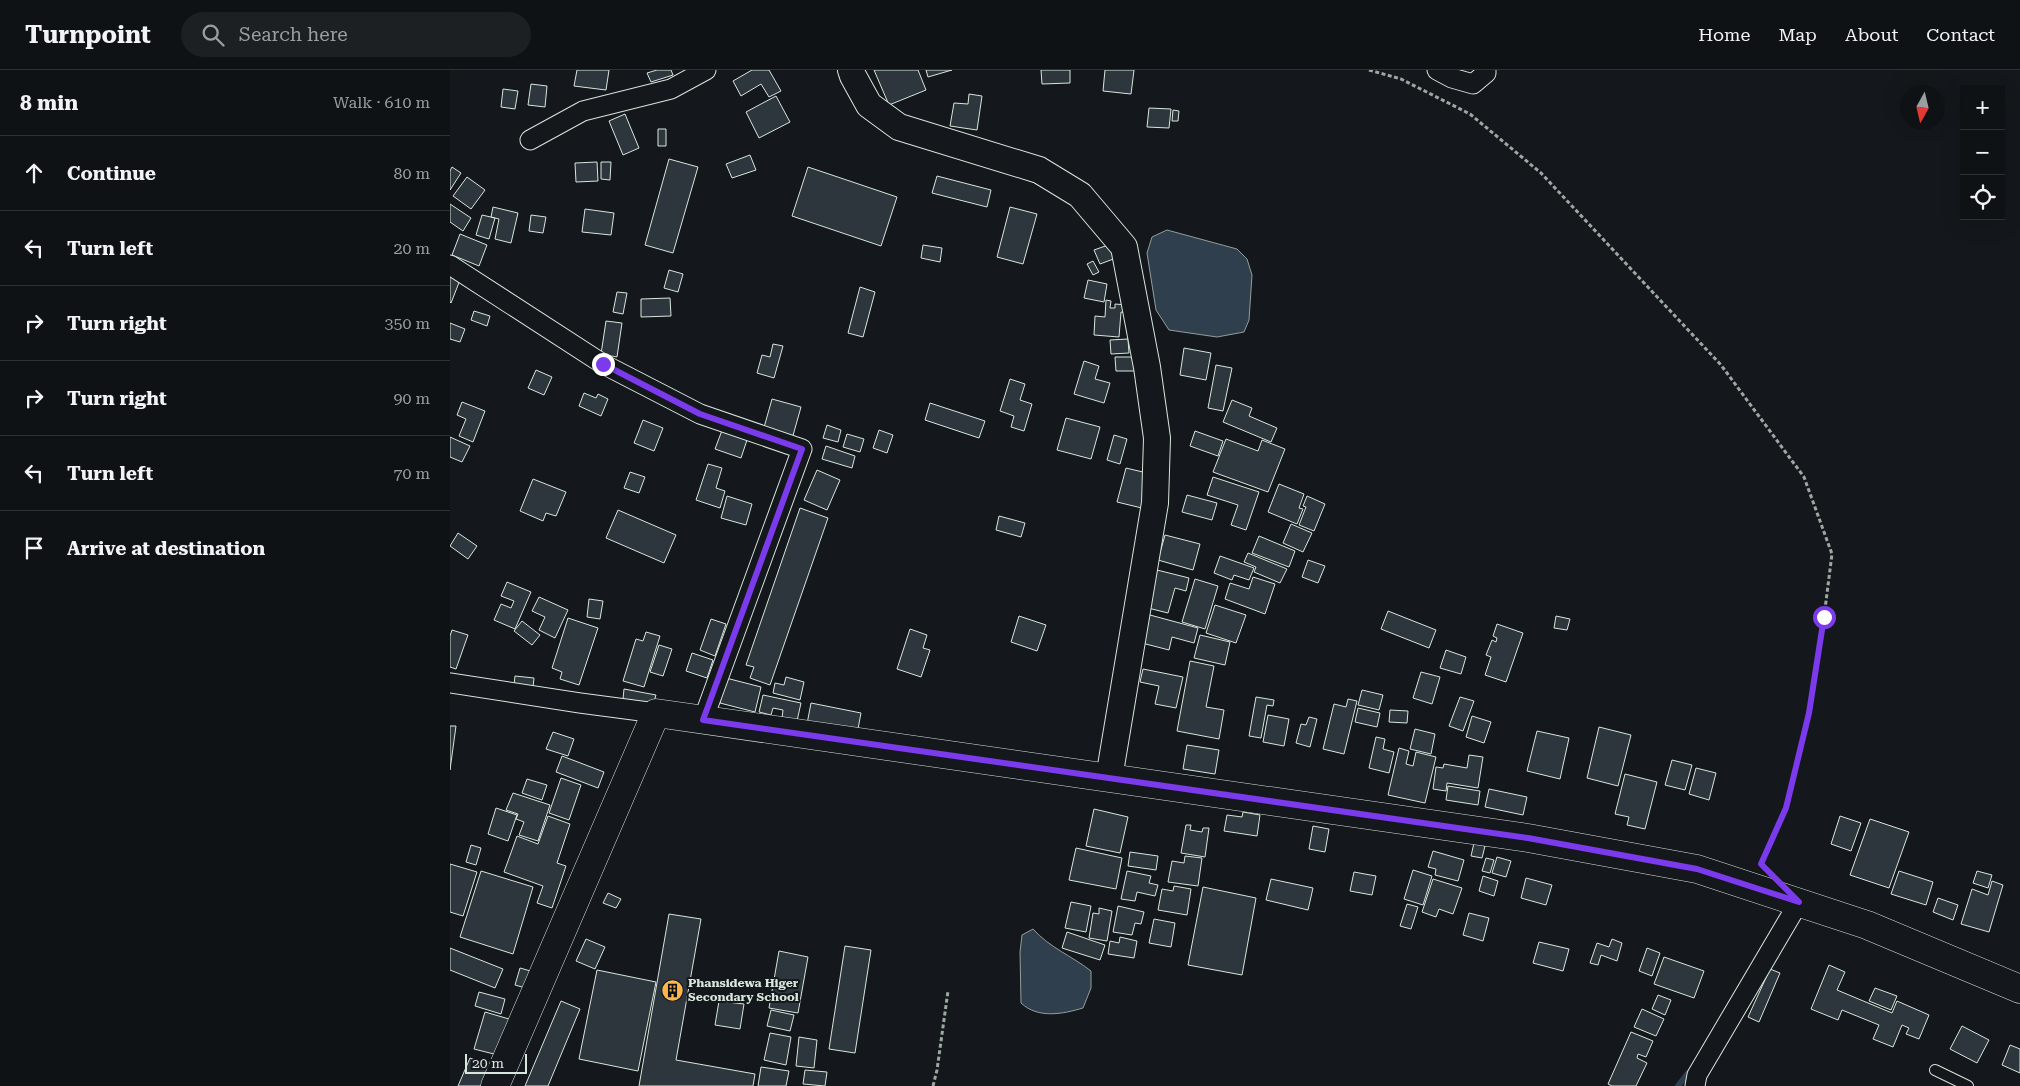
<!DOCTYPE html>
<meta charset="utf-8">
<style>
body{margin:0;font-family:"Roboto Serif",serif;background:#1d2022;color:#f1f3f6}
.controls{position:absolute;right:15px;top:15px;display:grid;overflow:hidden;border-radius:0px;box-shadow:0 5px 20px #0002}
.controls button{width:45px;height:45px;display:grid;place-items:center;padding:0;border:0;border-bottom:1px solid #2f3234;background:#0f1215;color:#f1f3f6;font:25px sans-serif}
.compass{position:absolute;left:1450px;top:15px;width:45px;height:45px;border-radius:50%;background:#0f1215;box-shadow:0 5px 20px #0002;rotate:188deg}
.scale{position:absolute;left:15px;bottom:12px;width:62px;box-sizing:border-box;padding-left:5px;border:2px solid #d8e6dc;border-top:0;font-size:14px;line-height:18px;white-space:nowrap;color:#d8e6dc;-webkit-text-stroke:4px #14181c;paint-order:stroke}
.stop{position:absolute;width:15px;height:15px;margin:-11px;border:4px solid #7c3aed;border-radius:50%;background:#fff}
.stop.end{background:#7c3aed;border-color:#fff;box-shadow:0 1px 5px #0008}
.list{margin:0;padding:0;list-style:none}
h2{display:flex;justify-content:space-between;align-items:center;height:65px;margin:0;padding:0 20px;font-size:21px}
h2 small{font-size:16px;font-weight:400;color:#9b9ea0}
.list li{display:grid;grid-template-columns:32px 1fr auto;gap:15px;align-items:center;box-sizing:border-box;height:75px;padding:0 20px;border-top:1px solid #2f3234}
.list b{display:block;font-size:19px;white-space:nowrap}
.list em{font-size:16px;font-style:normal;color:#9b9ea0}
.icon{flex:none;width:28px;height:28px;fill:none;stroke:currentColor;stroke-width:2;stroke-linecap:round;stroke-linejoin:round}
.map{position:relative;flex:none;width:1570px;height:1016px;overflow:hidden}
header{display:flex;align-items:center;gap:30px;box-sizing:border-box;height:70px;padding:0 25px;background:#0f1215;border-bottom:1px solid #2f3234}
header strong{font-size:24px}
nav{display:flex;gap:28px;margin-inline-start:auto;font-size:18px}
.search{width:350px;height:45px;background:#1d2022;display:flex;align-items:center;gap:12px;box-sizing:border-box;padding:0 18px;border-radius:28px;color:#9b9ea0;font-size:19px}
main{display:flex}
aside{flex:1;background:#0f1215}
.map>svg:first-child{display:block}
.water{fill:#2f3f4d;stroke:#939e99}
.lines{fill:none;stroke-linecap:round;stroke-linejoin:round}
.stream{stroke:#2f3f4d;stroke-width:6}
.building{fill:#2c363c;stroke:#d8e6dc}
.lane-casing{stroke:#d8e6dc;stroke-width:12}
.street-casing{stroke:#d8e6dc;stroke-width:21}
.secondary-casing{stroke:#d8e6dc;stroke-width:28}
.primary-casing{stroke:#d8e6dc;stroke-width:29}
.path{stroke:#9da8a2;stroke-width:3;stroke-dasharray:4 2.5;stroke-linecap:butt}
.lane{stroke:#14181c;stroke-width:10}
.street{stroke:#14181c;stroke-width:19}
.secondary{stroke:#14181c;stroke-width:26}
.primary{stroke:#14181c;stroke-width:28}
.route{stroke:#7c3aed;stroke-width:6}
.labels{text-anchor:middle;stroke-width:4;stroke-linejoin:round;paint-order:stroke}
.poi-label{font-size:12px;font-weight:bold;fill:#d8e6dc;stroke:#14181c;text-anchor:start}
</style>
<header>
<strong>Turnpoint</strong>
<div class="search"><svg class="icon" aria-label="search" viewBox="0 0 24 24"><circle cx="10" cy="10" r="6"/><path d="M15 15l6 6"/></svg>Search here</div>
<nav><a>Home</a><a>Map</a><a>About</a><a>Contact</a></nav>
</header>
<main>
<aside>
<h2>8 min<small>Walk · 610 m</small></h2>
<ul class="list">
<li><svg class="icon" aria-label="ahead" viewBox="0 0 24 24"><path d="M12 20V5M6 11l6-6 6 6"/></svg><div><b>Continue</b></div><em>80 m</em></li>
<li><svg class="icon" aria-label="left" viewBox="0 0 24 24"><path d="M17 20v-9H6M10 6l-5 5 5 5"/></svg><div><b>Turn left</b></div><em>20 m</em></li>
<li><svg class="icon" aria-label="right" viewBox="0 0 24 24"><path d="M7 20v-9h11M14 6l5 5-5 5"/></svg><div><b>Turn right</b></div><em>350 m</em></li>
<li><svg class="icon" aria-label="right" viewBox="0 0 24 24"><path d="M7 20v-9h11M14 6l5 5-5 5"/></svg><div><b>Turn right</b></div><em>90 m</em></li>
<li><svg class="icon" aria-label="left" viewBox="0 0 24 24"><path d="M17 20v-9H6M10 6l-5 5 5 5"/></svg><div><b>Turn left</b></div><em>70 m</em></li>
<li><svg class="icon" aria-label="arrive" viewBox="0 0 24 24"><path d="M6 21V4h12l-3 4 3 4H6"/></svg><div><b>Arrive at destination</b></div></li>
</ul>
</aside>
<div class="map">
<svg width="1570" height="1016" viewBox="0 0 1570 1016">
<rect width="100%" height="100%" fill="#14181c"/>
<path class="water" d="M717,160l70,19 10,10 5,16 -3,45 -5,12 -27,5 -48,-7 -13,-20 -9,-57 5,-16z
M583,859c17,19 39,27 58,42v17l-8,20c-20,6 -45,11 -62,-5l-1,-51 2,-17z"/>
<g class="lines">
<path class="stream" d="M1228,1016l10,-13"/>
</g>
<path class="building" d="M127,0h32l-3,20 -32,-4z
M207,0h14l2,5 -22,7 -4,-9z
M302,0h17l12,21 -12,6 -8,-13 -20,12 -8,-15z
M424,0h44l8,20 -37,15z
M476,0h26l-24,7z
M591,0h29v13l-28,1z
M655,0h29l-3,24 -28,-3z
M81,14l16,2 -2,21 -17,-2z
M53,19l15,2 -3,18 -14,-2z
M519,24l13,2 -5,34 -27,-4 4,-23 14,1z
M326,26l14,26 -31,16 -13,-26z
M699,38l22,1 -2,19 -22,-1z
M723,40l6,1 -1,10h-6z
M175,44l14,34 -16,7 -14,-34z
M208,59h8v17h-8z
M300,85l6,15 -24,8 -6,-14z
M219,89l29,8 -25,86 -28,-8z
M147,92l1,19 -22,1 -1,-19z
M151,92h10l-1,18 -9,-1z
M2,97l9,6 -11,17v-19z
M358,97l89,30 -16,49 -89,-30z
M487,106l54,14 -4,17 -55,-14z
M17,107l18,13 -14,19 -18,-13z
M0,134l21,14 -8,13 -13,-9z
M43,137l25,6 -7,30 -16,-4 4,-20 -8,-2z
M560,137l27,7 -14,50 -26,-7z
M135,139l29,4 -3,22 -29,-3z
M32,145l13,3 -6,21 -13,-4z
M81,145l15,2 -3,16 -14,-2z
M10,164l27,11 -8,21 -27,-11z
M661,174l5,14 -16,6 -6,-14z
M473,175l19,3 -2,14 -19,-4z
M643,191l6,11 -6,3 -6,-11z
M219,200l14,4 -5,18 -14,-4z
M0,206l10,4 -9,23 -1,-1z
M638,210l19,4 -3,18 -20,-4z
M410,217l15,5 -12,45 -15,-4z
M167,222l10,1 -4,21 -10,-2z
M220,228l1,18 -30,1v-18z
M656,230l5,1 -1,7h5v-4l12,1v8l-6,-1 -2,25 -25,-2 1,-19 10,1z
M24,241l16,5 -3,10 -16,-6z
M156,251l16,2 -5,34 -16,-3z
M0,253l15,6 -5,13 -10,-3z
M678,269l1,14 -18,1 -1,-14z
M323,274l10,2 -9,32 -17,-5 5,-18 8,2z
M734,278l27,5 -5,27 -26,-5z
M665,287h24v14h-23z
M634,291l15,5 -4,13 15,4 -6,20 -30,-9z
M766,295l16,3 -9,43 -15,-3z
M86,300l16,7 -8,18 -16,-7z
M560,309l15,5 -5,16 12,4 -8,27 -13,-4 3,-11 -14,-5z
M134,323l12,5 2,-4 10,5 -7,17 -22,-10z
M322,329l29,8 -9,32 -29,-8z
M782,330l20,8 -3,8 28,12 -6,14 -48,-20z
M12,332l23,9 -12,31 -14,-6 7,-17 -9,-4z
M480,333l55,18 -6,17 -54,-18z
M616,348l34,9 -9,32 -34,-9z
M193,350l20,8 -9,23 -20,-8z
M274,355l25,9 -8,24 -26,-9z
M377,355l14,5 -3,12 -15,-4z
M429,360l14,5 -6,18 -14,-5z
M745,361l28,10 -5,15 -28,-10z
M397,364l17,5 -4,13 -17,-5z
M664,365l13,4 -7,25 -13,-4z
M0,367l20,9 -8,16 -12,-5z
M776,369l32,12 4,-11 23,9 -17,43 -55,-20z
M376,376l29,10 -3,12 -30,-9z
M258,394l14,4 -6,20 9,3 -5,17 -24,-8z
M676,398l21,5 -1,36 -29,-7z
M367,400l23,10 -13,30 -23,-10z
M180,402l15,5 -6,16 -15,-5z
M763,407l46,15 -13,38 -15,-5 7,-20 -31,-10z
M83,409l33,13 -10,24 -10,-3 -3,8 -23,-10z
M829,414l25,10 -5,14 4,1 -6,15 -29,-12z
M737,425l30,8 -5,17 -30,-8z
M277,426l25,8 -6,21 -25,-7z
M857,426l18,8 -11,27 -15,-6 7,-18 -3,-1z
M350,438l28,10 -58,167 -20,-7 4,-11 -8,-2z
M168,440l58,25 -12,28 -58,-25z
M549,446l26,7 -4,14 -25,-7z
M841,454l21,9 -9,19 -20,-9z
M8,463l19,13 -9,13 -18,-13z
M715,465l35,9 -7,26 -35,-10z
M809,466l36,15 -6,16 -37,-14z
M798,483l39,16 -7,14 -26,-11 2,-5 -12,-5z
M770,486l34,12 -5,12 -15,-5 -2,5 -18,-7z
M858,490l17,6 -7,17 -16,-6z
M707,500l32,8 -3,13 -11,-3 -7,25 -20,-5z
M803,507l22,7 -10,30 -40,-15 5,-16 19,6z
M745,509l23,7 -13,43 -23,-7z
M57,512l24,10 -16,37 -21,-9 7,-16 10,4 3,-7 -13,-5z
M89,527l29,13 -13,28 -16,-8 6,-13 -13,-6z
M139,529l14,2 -3,18 -13,-2z
M765,535l31,10 -10,28 -30,-10z
M938,541l48,19 -7,18 -48,-19z
M700,545l48,13 -4,15 -22,-6 -3,13 -27,-7z
M569,546l27,9 -9,26 -26,-9z
M1106,546l14,3 -3,11 -13,-2z
M118,548l30,10 -19,57 -19,-6 2,-7 -10,-4z
M261,549l15,5 -11,32 -15,-6z
M72,551l18,14 -8,10 -18,-14z
M1047,554l26,9 -17,49 -21,-7 6,-18 -5,-2 6,-15 4,2 1,-4 -4,-2z
M460,559l17,6 -4,13 7,2 -9,27 -24,-8z
M2,560l16,5 -12,34 -6,-2v-31z
M196,562l14,4 -16,51 -21,-6 13,-42 7,2z
M750,565l30,7 -5,23 -31,-7z
M209,575l13,4 -9,27 -13,-4z
M996,580l20,7 -5,17 -21,-6z
M242,583l21,7 -6,18 -21,-7z
M740,591l24,5 -8,41 18,3 -5,29 -42,-8z
M693,599l40,8 -7,31 -21,-4 4,-18 -19,-4z
M971,602l19,5 -8,27 -19,-6z
M65,606l19,2 -1,9 -19,-2z
M336,607l18,5 -4,18 -27,-7 2,-10 9,2z
M276,608l35,9 -6,25 -35,-9z
M174,619l32,6 -3,10 -30,-6z
M912,620l21,5 -4,15 -21,-5z
M313,625l38,8 -4,18 -15,-3 1,-8 -10,-2 -2,7 -12,-3z
M806,627l18,3 -1,6 -6,-1 -6,33 -12,-2z
M1010,627l14,4 -11,30 -14,-5z
M898,629l9,2 -13,53 -21,-5 11,-45 12,3z
M361,633l50,10 -4,21 -50,-10z
M908,638l22,5 -3,14 -22,-5z
M940,640l18,1 -1,12 -18,-1z
M818,645l21,4 -5,27 -21,-4z
M1022,646l19,6 -7,21 -18,-6z
M859,647l8,2 -7,28 -14,-4 5,-19 5,1z
M0,656h6l-6,44z
M1149,657l32,8 -13,51 -31,-8z
M965,659l20,5 -4,20 -21,-5z
M1087,661l32,7 -9,41 -33,-8z
M103,662l21,7 -6,17 -22,-7z
M926,667l9,2 -2,10 11,3 -5,21 -20,-5z
M737,675l32,5 -4,24 -32,-5z
M949,678l10,3 -3,13 7,2 3,-14 20,5 -11,46 -37,-8z
M1019,685l14,2 -5,31 -31,-5 -1,8 -13,-2 3,-22 7,1 1,-4 23,4z
M112,686l42,16 -6,16 -42,-16z
M1222,690l20,5 -7,25 -20,-5z
M1246,698l20,5 -7,27 -20,-6z
M1175,704l32,8 -12,47 -18,-4 2,-8 -14,-3z
M111,708l20,7 -12,35 -20,-7z
M77,709l20,6 -5,15 -20,-7z
M998,716l32,5 -2,14 -32,-5z
M1039,719l38,8 -4,18 -38,-8z
M63,723l37,12 -12,36 -19,-6 5,-13 -8,-3 2,-5 -12,-4z
M46,738l21,7 -9,26 -20,-7z
M644,739l34,8 -8,36 -34,-7z
M793,742l17,3 -3,21 -33,-5 3,-16 15,2z
M98,746l22,8 -13,39 9,3 -14,42 -15,-5 6,-17 -39,-14 13,-36 21,8z
M1390,746l21,7 -10,28 -20,-7z
M1420,749l39,13 -20,56 -39,-13z
M736,755h5l-1,5 12,2 1,-4h6l-4,29 -24,-4z
M863,756l16,3 -4,23 -16,-3z
M1024,773l11,3 -3,12 -11,-2z
M21,775l10,3 -5,17 -10,-3z
M626,778l46,10 -6,31 -47,-9z
M983,781l31,9 -6,21 -23,-6 1,-6 -8,-2z
M680,782l28,4 -2,14 -28,-4z
M735,786l17,2 -4,28 -30,-4 4,-21 12,2z
M1047,787l14,4 -5,16 -14,-4z
M1036,788l8,2 -4,13 -8,-2z
M0,794l27,8 -14,44 -13,-4z
M963,800l19,6 -9,29 -19,-6z
M31,801l52,16 -20,67 -53,-17z
M677,801l24,5 -2,7 9,2 -3,11 -18,-4 -2,9 -14,-2z
M1449,801l34,11 -7,23 -35,-11z
M1527,801l15,4 -4,13 -15,-5z
M904,802l22,4 -4,19 -22,-4z
M1033,806l15,5 -4,15 -15,-5z
M1076,808l26,7 -6,20 -25,-7z
M821,809l42,9 -5,22 -42,-10z
M983,809l29,9 -9,26 -14,-5 -3,8 -14,-5z
M1542,811l11,4 -14,47 -28,-8 11,-35 16,6z
M724,816l17,3 -4,26 -29,-5 4,-21 11,2z
M753,817l53,11 -14,77 -54,-10z
M158,823l13,6 -5,9 -13,-5z
M1488,828l20,7 -5,15 -20,-8z
M621,832l20,4 -5,26 -21,-4z
M957,834l11,3 -7,22 -11,-3z
M668,836l26,6 -3,12 -6,-1 -3,12 -19,-3z
M649,838l13,3 -5,30 -18,-3 4,-25 6,1z
M1019,843l20,5 -6,23 -20,-6z
M219,844l32,5 -25,141 79,14 -2,12h-114z
M704,849l21,4 -4,24 -22,-4z
M617,862l38,13 -5,15 -38,-12z
M670,867l17,4 -3,17 -26,-4 2,-13 9,2z
M136,869l19,8 -10,22 -19,-8z
M1162,869l10,4 -5,18 -16,-6 -3,10 -8,-2 7,-20 12,4z
M1089,872l30,7 -6,22 -30,-8z
M395,876l26,4 -16,103 -26,-4z
M0,878l53,21 -8,19 -45,-18z
M1197,878l13,5 -8,23 -13,-5z
M329,881l29,6 -10,56 -29,-5z
M1214,887l40,14 -10,27 -40,-14z
M1379,895l16,7 -8,18 55,23 5,-12 32,14 -10,24 -13,-5 3,-6 -7,-3 -9,22 -20,-8 6,-14 -37,-15 -4,10 -27,-11z
M70,898l14,4 -5,17 -14,-4z
M1320,899l10,4 -21,49 -11,-5z
M147,900l59,12 -18,89 -59,-12z
M1425,918l22,8 -6,14 -22,-9z
M29,922l26,7 -4,15 -26,-8z
M1208,925l13,5 -6,15 -13,-6z
M111,931l19,8 -32,77h-23z
M269,931l25,3 -4,25 -25,-4z
M1192,939l22,10 -8,17 -22,-9z
M321,940l23,5 -4,16 -23,-5z
M35,942l24,7 -11,36 -24,-6z
M1512,956l27,14 -12,23 -27,-14z
M1181,962l22,9 -7,16 -8,-3 -1,4 10,5 -11,23h-24l-4,-2z
M320,963l21,4 -5,28 -22,-5z
M349,967l18,3 -3,28 -18,-2z
M1560,975l10,4v24l-18,-8z
M20,988l20,8 -9,20h-23z
M311,997l28,4 -3,15h-28z
M355,1000l22,2 -2,14 -22,-2z"/>
<g class="lines">
<defs>
<path id="lane" d="M1485,1000l33,16"/>
<path id="street" d="M987,0l15,8 21,6 13,-11v-3
M80,70l53,-29 88,-22 35,-19
M0,195l153,99 97,50 102,35 -99,271
M0,613l130,20 76,10
M1245,1016l2,-11 102,-173"/>
<path id="secondary" d="M401,0l2,6 16,29 30,22 140,43 41,25 44,52 23,120 10,71 -2,65 -46,275"/>
<path id="primary" d="M45,1016l161,-373 872,125 169,31 170,56 153,64"/>
</defs>
<use href="#lane" class="lane-casing"/>
<use href="#street" class="street-casing"/>
<use href="#secondary" class="secondary-casing"/>
<use href="#primary" class="primary-casing"/>
<path class="path" d="M919,0l32,9 69,35 71,59 180,192 83,112 28,77 -8,63 -15,96 -23,95 -25,57
M483,1016l4,-16 11,-79"/>
<use href="#lane" class="lane"/>
<use href="#street" class="street"/>
<use href="#secondary" class="secondary"/>
<use href="#primary" class="primary"/>
</g>
<g class="lines">
<path class="route" d="M153,294l97,50 102,35 -99,271 825,118 169,31 102,33 -38,-38 25,-56 23,-95 15,-96"/>
</g>
<defs>
<symbol id="building-disc" viewBox="-11 -11 22 22"><circle r="9.5" fill="#ffb74d" stroke="#14181c"/><path d="M-4-6H4V6H1V3H-1V6H-4ZM-2.5-4.3h1.7v1.8h-1.7ZM.8-4.3h1.7v1.8H.8ZM-2.5-1h1.7V.8h-1.7ZM.8-1h1.7V.8H.8Z" fill="#111"/></symbol>
</defs>
<g fill-rule="evenodd">
<use href="#building-disc" x="210" y="908" width="25" height="25"/>
</g>
<g class="labels">
<g class="poi-label">
<text x="238" y="917">Phansidewa Higer<tspan x="238" dy="14">Secondary School</tspan></text>
</g>
</g>
</svg>
<div class="controls">
<button>+</button>
<button>−</button>
<button><svg class="icon" aria-label="locate" viewBox="0 0 24 24"><circle cx="12" cy="12" r="6"/><path d="M12 2v4M12 18v4M2 12h4M18 12h4"/></svg></button>
</div>
<svg class="compass" viewBox="-18 -18 36 36"><path d="M0-13l5 13h-10z" fill="#e53935"/><path d="M0 13l5-13h-10z" fill="#9b9ea0"/></svg>
<div class="scale">20 m</div>
<div class="stop" style="left:1374px;top:547px"></div>
<div class="stop end" style="left:153px;top:294px"></div>
</div>
</main>
